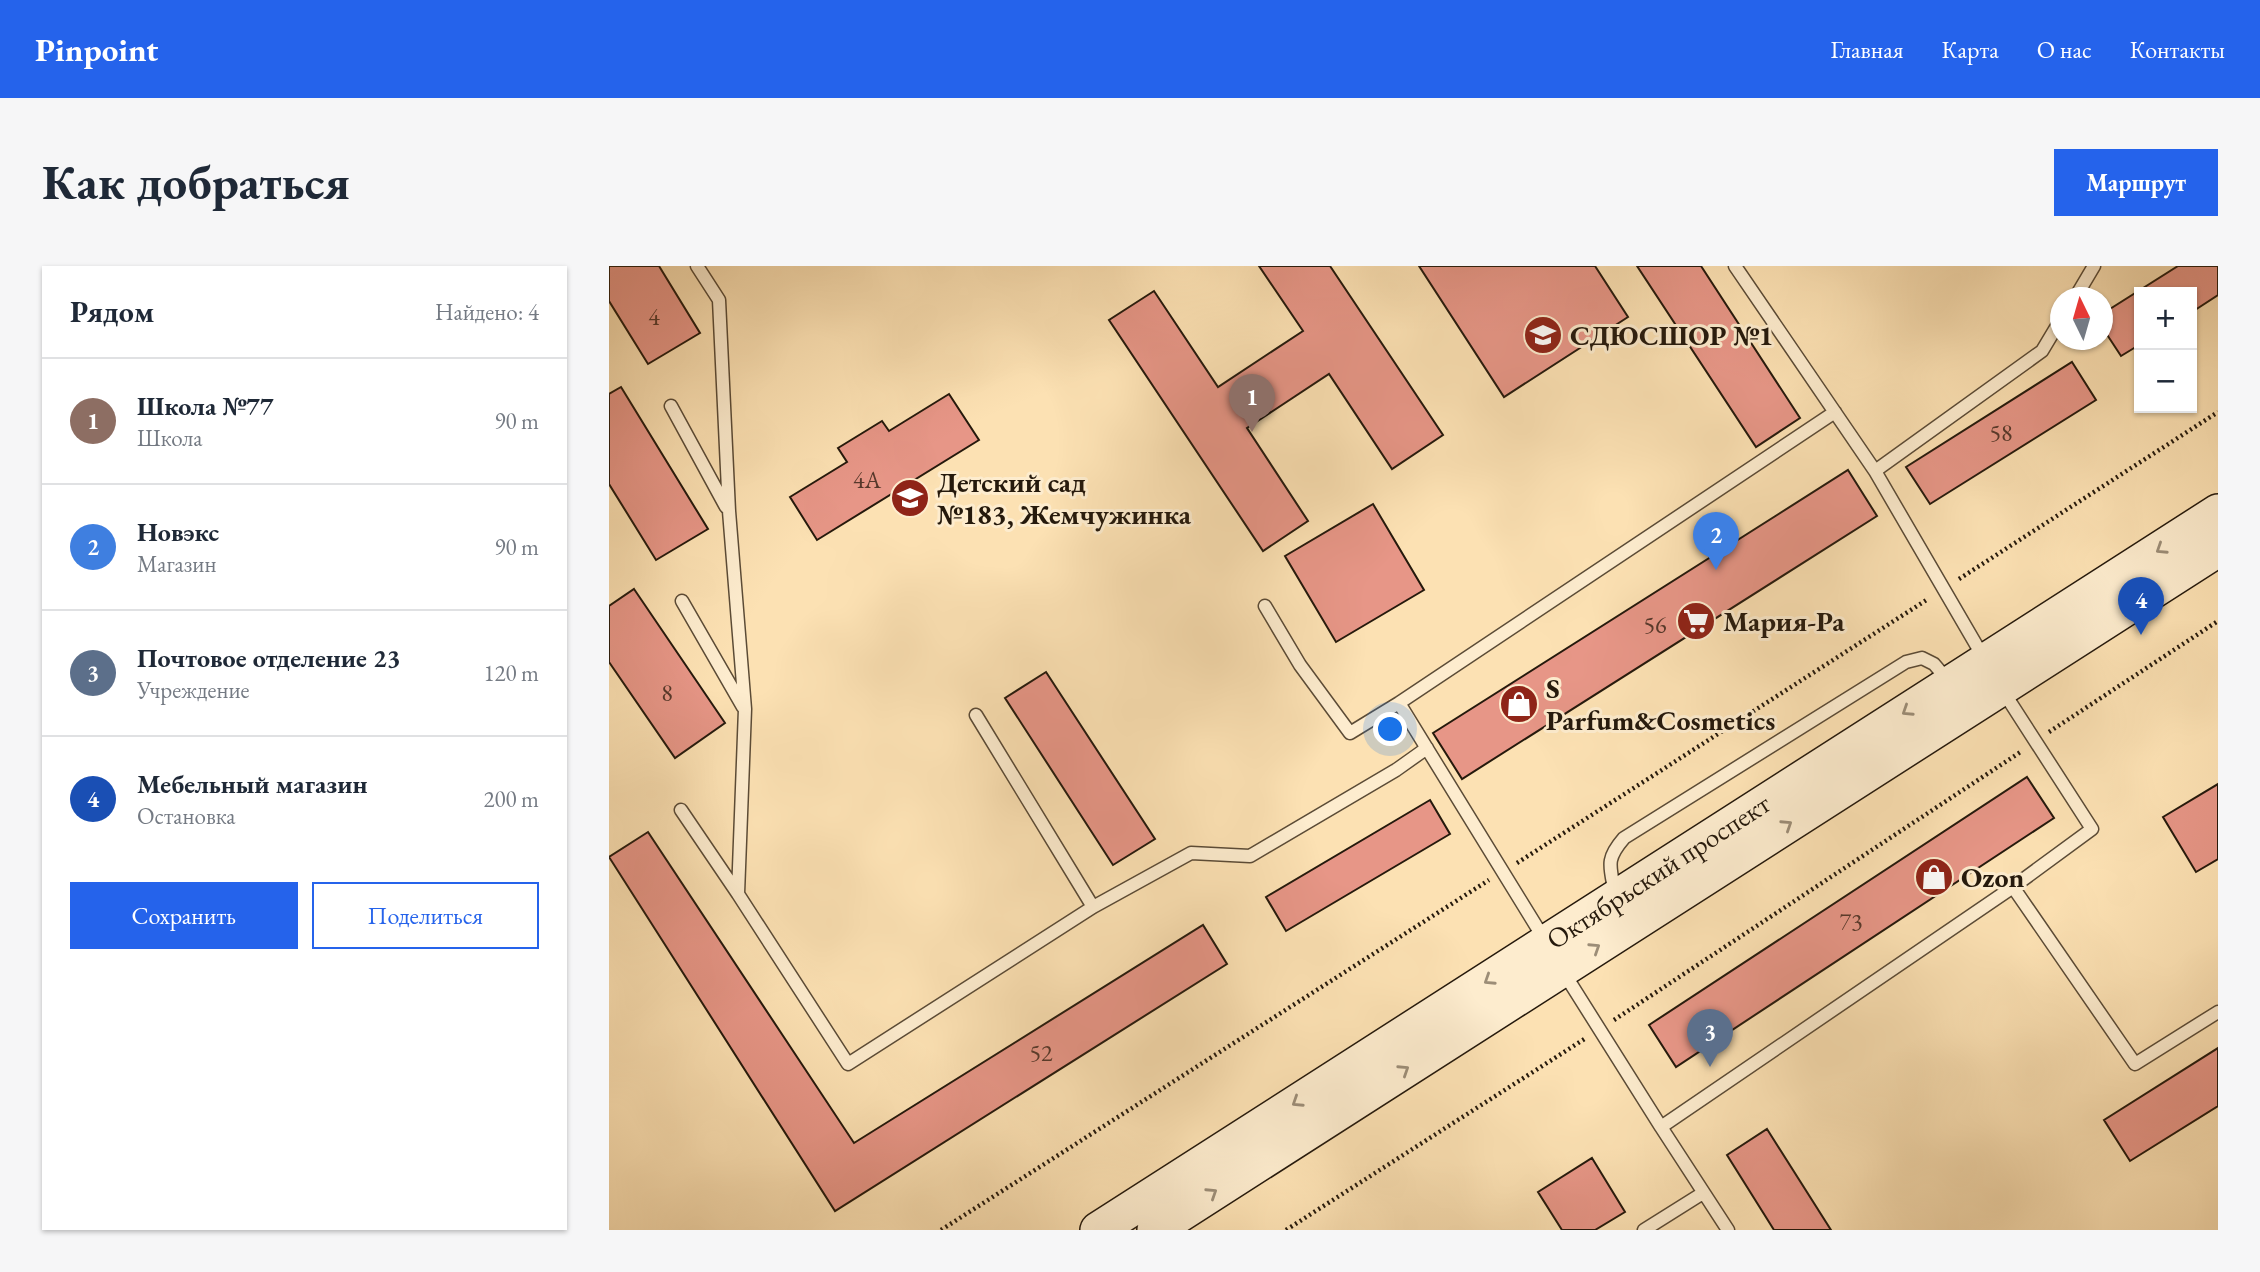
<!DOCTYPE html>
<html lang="ru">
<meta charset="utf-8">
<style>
body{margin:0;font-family:"EB Garamond",serif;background:#f6f6f7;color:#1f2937}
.controls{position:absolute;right:21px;top:21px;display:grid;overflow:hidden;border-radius:0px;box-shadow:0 2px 5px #0004}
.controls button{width:63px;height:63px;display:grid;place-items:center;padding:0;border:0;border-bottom:2px solid #e0e1e3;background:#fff;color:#1f2937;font:35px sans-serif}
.compass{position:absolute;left:1441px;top:21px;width:63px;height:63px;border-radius:50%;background:#fff;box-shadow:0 2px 5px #0004;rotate:355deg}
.you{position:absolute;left:782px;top:464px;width:24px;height:24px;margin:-18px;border:5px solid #fff;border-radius:50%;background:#1a73e8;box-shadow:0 0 0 10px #1a73e833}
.badge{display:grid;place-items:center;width:46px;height:46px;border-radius:50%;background:#2563eb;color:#fff;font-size:23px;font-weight:700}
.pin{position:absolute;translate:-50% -58px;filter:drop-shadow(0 2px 4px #0008)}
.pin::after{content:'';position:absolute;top:37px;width:24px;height:21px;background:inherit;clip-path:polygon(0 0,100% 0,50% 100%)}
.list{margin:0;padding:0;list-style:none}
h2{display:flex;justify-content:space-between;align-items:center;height:91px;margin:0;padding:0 28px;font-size:30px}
h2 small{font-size:23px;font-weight:400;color:#747a83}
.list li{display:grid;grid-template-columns:46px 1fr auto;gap:21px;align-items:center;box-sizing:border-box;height:126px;padding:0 28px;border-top:2px solid #e0e1e3}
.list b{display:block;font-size:26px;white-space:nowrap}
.list p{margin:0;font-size:23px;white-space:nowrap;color:#747a83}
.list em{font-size:23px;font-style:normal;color:#747a83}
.actions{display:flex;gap:14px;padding:21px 28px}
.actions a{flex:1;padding:16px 0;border:2px solid #2563eb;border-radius:0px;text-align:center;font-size:24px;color:#2563eb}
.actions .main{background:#2563eb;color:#fff}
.map{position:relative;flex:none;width:1609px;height:964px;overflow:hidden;border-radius:0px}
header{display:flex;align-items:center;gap:42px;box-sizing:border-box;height:98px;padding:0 35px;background:#2563eb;color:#fff}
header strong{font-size:33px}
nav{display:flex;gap:38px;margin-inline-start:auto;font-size:24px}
.intro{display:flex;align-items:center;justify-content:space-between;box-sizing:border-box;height:168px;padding:0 42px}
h1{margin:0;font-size:49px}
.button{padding:18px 32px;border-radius:0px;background:#2563eb;color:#fff;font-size:24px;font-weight:700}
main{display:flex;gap:42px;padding:0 42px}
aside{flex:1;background:#fff;border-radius:0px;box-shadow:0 2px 5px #0004}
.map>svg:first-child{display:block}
.building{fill:#e79687;stroke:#25190c;stroke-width:2}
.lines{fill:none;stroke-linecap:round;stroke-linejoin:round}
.lane-casing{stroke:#5b4b36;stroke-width:15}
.secondary-casing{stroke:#25190c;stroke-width:38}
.path{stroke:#25190c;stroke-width:4.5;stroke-dasharray:2 3.5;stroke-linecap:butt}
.lane{stroke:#fdecce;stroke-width:12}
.secondary{stroke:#fdecce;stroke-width:35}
.oneway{stroke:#9c8d77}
.labels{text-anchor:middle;stroke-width:6;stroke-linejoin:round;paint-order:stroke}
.number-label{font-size:24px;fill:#56382b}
.poi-label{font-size:28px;font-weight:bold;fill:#25190c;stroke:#fdecce;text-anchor:start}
.street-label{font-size:28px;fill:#25190c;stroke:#fdecce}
</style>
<header>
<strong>Pinpoint</strong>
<nav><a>Главная</a><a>Карта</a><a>О нас</a><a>Контакты</a></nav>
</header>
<div class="intro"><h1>Как добраться</h1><a class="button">Маршрут</a></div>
<main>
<aside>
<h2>Рядом<small>Найдено: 4</small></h2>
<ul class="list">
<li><span class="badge" style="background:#8d6e63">1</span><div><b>Школа №77</b><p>Школа</p></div><em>90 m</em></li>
<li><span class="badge" style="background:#3f7fe0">2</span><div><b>Новэкс</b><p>Магазин</p></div><em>90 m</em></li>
<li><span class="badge" style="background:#5c6f8a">3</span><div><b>Почтовое отделение 23</b><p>Учреждение</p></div><em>120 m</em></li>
<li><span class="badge" style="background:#1a4fb4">4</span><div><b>Мебельный магазин</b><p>Остановка</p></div><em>200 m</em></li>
</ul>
<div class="actions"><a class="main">Сохранить</a><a>Поделиться</a></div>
</aside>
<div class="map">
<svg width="1609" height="964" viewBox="0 0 1609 964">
<rect width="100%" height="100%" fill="#fce1b3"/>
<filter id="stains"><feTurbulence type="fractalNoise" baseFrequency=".00286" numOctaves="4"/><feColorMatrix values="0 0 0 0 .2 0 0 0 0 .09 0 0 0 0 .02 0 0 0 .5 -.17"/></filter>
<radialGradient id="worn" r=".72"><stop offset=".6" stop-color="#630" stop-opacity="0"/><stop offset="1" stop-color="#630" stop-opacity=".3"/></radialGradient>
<path class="building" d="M0,0h50l41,67 -52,31 -39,-63z
M650,0h71l113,169 -51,34 -63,-95 -82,54 61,93 -45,30 -154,-231 45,-29 64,96 85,-56z
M810,0h176l33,51 -124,80z
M1028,0h64l99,152 -44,29z
M1569,0h40v29l-26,17v-20h-53v53l-18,11 -19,-29v-13z
M1463,96l24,38 -166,104 -24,-37z
M12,121l87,142 -52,31 -47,-76v-90z
M340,128l30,46 -162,100 -27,-43 57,-35 -9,-14 44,-27 7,10z
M1239,204l29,46 -415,263 -29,-46z
M764,238l51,86 -88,52 -51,-86z
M25,323l91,134 -50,35 -66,-96v-56z
M437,406l109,167 -42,26 -108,-167z
M1418,511l27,41 -378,249 -27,-42z
M1609,518v75l-22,13 -33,-55z
M821,534l20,34 -164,97 -20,-34z
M39,566l206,311 349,-218 24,39 -392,247 -226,-354z
M1609,782v58l-88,55 -26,-41z
M1158,863l64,101h-57l-47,-75z
M983,892l33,54 -30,18h-33l-24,-38z"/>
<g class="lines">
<defs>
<path id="lane" d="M88,0l22,34 10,211 16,198 -7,185 110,170 245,-157 98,-54 59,3 146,-86 31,-22
M1126,0l140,205
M1466,32l19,-32
M62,140l55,101
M73,335l61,106
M656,340l35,59 50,68 49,-30
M1376,394l-110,-189 167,-120 18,-30
M367,449l117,192
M72,544l57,84
M1404,621l122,177 83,-52
M1006,627c-5,-27 -10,-33 9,-55l282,-176 16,-4 12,6 16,19
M937,676l-147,-239 436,-291
M955,707l97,154 352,-240 79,-58 -89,-138
M1052,861l67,103
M1035,964l59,-37"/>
<path id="secondary" d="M489,964l1120,-718
M546,964l1063,-681"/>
</defs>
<use href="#lane" class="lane-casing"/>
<use href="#secondary" class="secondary-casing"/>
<path class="path" d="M1350,313l259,-167
M1440,466l169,-111
M908,597l411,-264
M1005,754l408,-269
M332,964l548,-350
M677,964l300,-192"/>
<use href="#lane" class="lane"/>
<use href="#secondary" class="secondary"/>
</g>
<defs><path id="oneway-chevron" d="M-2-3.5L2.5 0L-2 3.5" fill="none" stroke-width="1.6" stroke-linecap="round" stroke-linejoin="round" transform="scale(1.75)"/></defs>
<g class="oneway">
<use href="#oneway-chevron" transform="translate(1552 283) rotate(147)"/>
<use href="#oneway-chevron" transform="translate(1298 445) rotate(147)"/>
<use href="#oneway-chevron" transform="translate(1178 559) rotate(-33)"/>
<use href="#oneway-chevron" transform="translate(986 682) rotate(-33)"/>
<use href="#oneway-chevron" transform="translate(880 714) rotate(147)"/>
<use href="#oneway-chevron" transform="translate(795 804) rotate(-33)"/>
<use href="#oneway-chevron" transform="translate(688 836) rotate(147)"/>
<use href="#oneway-chevron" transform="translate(603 927) rotate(-33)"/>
</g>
<defs>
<symbol id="school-disc" viewBox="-11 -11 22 22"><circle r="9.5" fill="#8f2418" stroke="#fdecce"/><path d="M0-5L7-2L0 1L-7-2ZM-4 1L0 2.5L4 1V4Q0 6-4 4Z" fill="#fff"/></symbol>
<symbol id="supermarket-disc" viewBox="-11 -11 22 22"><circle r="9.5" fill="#8f2418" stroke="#fdecce"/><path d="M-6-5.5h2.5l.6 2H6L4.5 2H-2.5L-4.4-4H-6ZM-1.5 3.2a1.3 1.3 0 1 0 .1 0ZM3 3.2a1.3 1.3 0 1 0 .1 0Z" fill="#fff"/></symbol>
<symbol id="shop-disc" viewBox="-11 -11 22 22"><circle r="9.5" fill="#8f2418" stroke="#fdecce"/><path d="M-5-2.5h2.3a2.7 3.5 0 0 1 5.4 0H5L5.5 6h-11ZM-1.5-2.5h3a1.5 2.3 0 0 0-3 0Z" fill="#fff"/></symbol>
</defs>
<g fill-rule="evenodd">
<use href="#school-disc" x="912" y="47" width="44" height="44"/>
<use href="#school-disc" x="279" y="210" width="44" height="44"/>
<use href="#supermarket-disc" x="1065" y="333" width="44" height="44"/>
<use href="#shop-disc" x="888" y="416" width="44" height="44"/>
<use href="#shop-disc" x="1303" y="589" width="44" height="44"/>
</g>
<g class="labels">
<g class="number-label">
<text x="45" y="59">4</text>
<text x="1392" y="175">58</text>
<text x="258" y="222">4А</text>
<text x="1046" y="367">56</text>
<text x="58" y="435">8</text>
<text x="1242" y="664">73</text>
<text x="432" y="795">52</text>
</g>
<g class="poi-label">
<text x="961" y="79">СДЮСШОР №1</text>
<text x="328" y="226">Детский сад<tspan x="328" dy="32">№183, Жемчужинка</tspan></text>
<text x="1114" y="365">Мария-Ра</text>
<text x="937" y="432">S<tspan x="937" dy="32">Parfum&amp;Cosmetics</tspan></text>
<text x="1352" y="621">Ozon</text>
</g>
<g class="street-label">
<text transform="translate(1049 605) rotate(-33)" y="10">Октябрьский проспект</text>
</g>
</g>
<rect width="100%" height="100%" filter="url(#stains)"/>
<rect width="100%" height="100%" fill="url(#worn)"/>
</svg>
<div class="controls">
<button>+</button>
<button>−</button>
</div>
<svg class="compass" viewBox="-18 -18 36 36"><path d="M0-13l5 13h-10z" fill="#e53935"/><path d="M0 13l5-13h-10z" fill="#747a83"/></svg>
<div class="you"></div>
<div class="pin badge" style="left:643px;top:166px;background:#8d6e63">1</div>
<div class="pin badge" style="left:1107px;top:304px;background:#3f7fe0">2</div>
<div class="pin badge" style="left:1101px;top:801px;background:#5c6f8a">3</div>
<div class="pin badge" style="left:1532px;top:369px;background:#1a4fb4">4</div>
</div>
</main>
